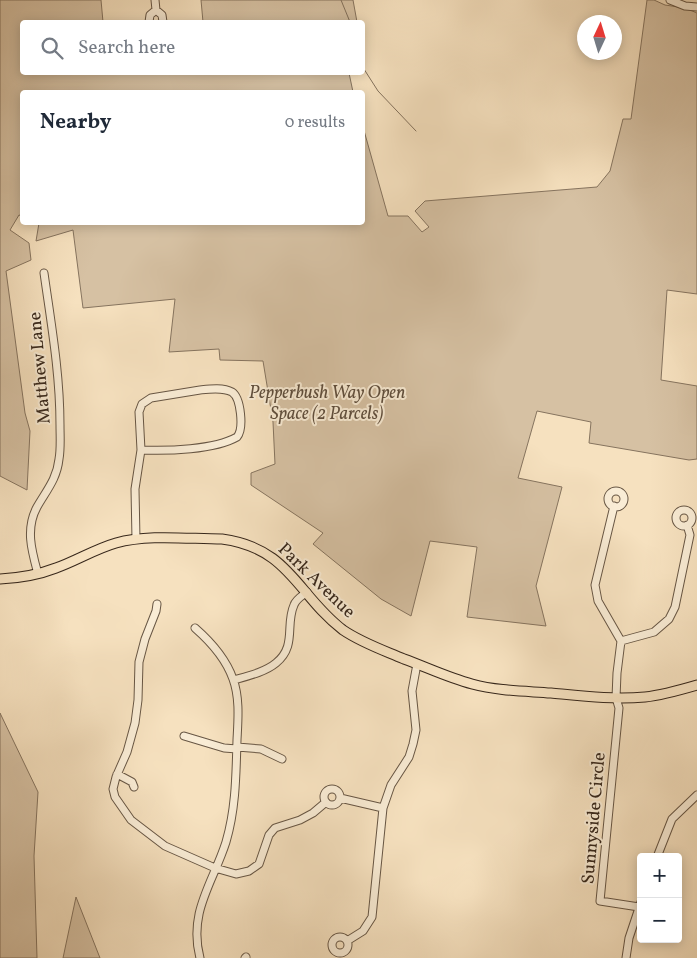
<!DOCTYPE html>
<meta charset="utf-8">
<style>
body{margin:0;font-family:Vollkorn,serif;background:#f6f6f7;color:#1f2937}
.controls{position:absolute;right:15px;bottom:15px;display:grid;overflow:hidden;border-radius:5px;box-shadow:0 2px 12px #0003}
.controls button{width:45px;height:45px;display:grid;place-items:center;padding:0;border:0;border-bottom:1px solid #e0e1e3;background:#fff;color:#1f2937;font:25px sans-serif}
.compass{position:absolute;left:577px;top:15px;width:45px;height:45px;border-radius:50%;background:#fff;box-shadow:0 2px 12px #0003;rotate:4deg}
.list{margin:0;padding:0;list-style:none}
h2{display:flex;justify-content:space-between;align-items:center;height:65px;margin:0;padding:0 20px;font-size:21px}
h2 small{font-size:16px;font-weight:400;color:#747a83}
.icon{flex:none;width:28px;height:28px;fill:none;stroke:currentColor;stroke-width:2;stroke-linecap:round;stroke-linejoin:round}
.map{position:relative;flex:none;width:697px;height:958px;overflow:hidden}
.search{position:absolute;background:#fff;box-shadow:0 2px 12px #0003;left:20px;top:20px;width:345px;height:55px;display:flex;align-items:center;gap:12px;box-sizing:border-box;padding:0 18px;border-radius:5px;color:#747a83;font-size:19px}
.panel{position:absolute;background:#fff;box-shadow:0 2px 12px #0003;left:20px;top:90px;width:345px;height:135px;border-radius:5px}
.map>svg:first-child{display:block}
.green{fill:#d6c1a3;stroke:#86745f}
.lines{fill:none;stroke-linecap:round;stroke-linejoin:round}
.stream{stroke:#83715c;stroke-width:1}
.minor-casing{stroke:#675644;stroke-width:9}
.major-casing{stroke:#37271b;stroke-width:11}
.minor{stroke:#f9ecd5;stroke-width:7}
.major{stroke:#f6e1bf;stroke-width:9}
.labels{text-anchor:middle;stroke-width:4;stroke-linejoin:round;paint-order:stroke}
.street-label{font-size:18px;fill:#37271b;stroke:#f9ecd5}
.park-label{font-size:18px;font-style:italic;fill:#5f4e3d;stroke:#f9ecd5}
</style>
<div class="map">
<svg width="697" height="958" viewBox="0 0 697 958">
<rect width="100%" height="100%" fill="#f6e1bf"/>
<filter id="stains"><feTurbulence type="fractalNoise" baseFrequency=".004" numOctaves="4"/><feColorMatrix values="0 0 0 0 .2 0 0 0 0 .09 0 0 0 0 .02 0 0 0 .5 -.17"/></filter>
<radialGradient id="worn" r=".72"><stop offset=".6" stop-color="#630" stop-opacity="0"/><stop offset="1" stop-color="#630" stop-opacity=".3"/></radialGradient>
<path class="green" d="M0,0h101l2,22h-81v50l327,1 4,19h-331v124l-3,-1 -9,15 19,13 2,17 -25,11 19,142 5,18 -3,59 -27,-14z
M201,0h152l4,22h-154z
M647,0h7l11,5 20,3 12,5v281l-30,-4 -6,90 36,6v73l-8,1 -100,-17 2,-21 -54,-11 -19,67 44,9 -26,99 10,40 -79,-9 10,-70 -47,-6 -19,75 -30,-17 -68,-55 10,-11 -72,-48v-12l24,-9 -2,-42 -10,-61 -43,-1 -1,-11 -50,3 6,-53 -92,9 -10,-78 -37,11 3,-18 323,-1 1,-95 25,89h20l14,16 7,-5 -14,-16 10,-10 172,-14 13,-16 13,-52h8z
M0,713l38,79 -4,64 3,102h-37z
M76,897l24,61h-37z"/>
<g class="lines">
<path class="stream" d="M341,0l9,22
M362,66l16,25 38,40"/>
<defs>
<path id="minor" d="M155,0l1,10 6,5 1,7
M670,0l15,6 12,1
M149,22l1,-7 6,-5
M200,390c9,-1 23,-3 32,2 9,6 12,37 5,45 -23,13 -69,14 -96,13l-2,-38 3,-8 9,-6z
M608 499a8 8 0 1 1 16 0a8 8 0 1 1-16 0Z
M614,506l-19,79 3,16 23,40 -4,32 -1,25 3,10 -19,193 39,6
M676 518a8 8 0 1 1 16 0a8 8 0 1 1-16 0Z
M136,539l-1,-50 6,-39
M38,574c-6,-22 -13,-45 -1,-67 9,-16 20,-28 22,-48 2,-11 1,-23 1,-34 0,-52 -9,-102 -16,-152
M157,604l-1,7 -11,28 -6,23 -1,38 -3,23 -8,29 -11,25 -3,12 2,8 16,23 34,26 50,22 21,6 13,-3 10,-7 10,-29 6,-7 25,-8 13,-7 13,-11
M195,628c16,14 31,31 38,51 7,19 5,41 4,61 -1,34 -1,68 -11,102 -13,41 -38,70 -26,116
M621,641l33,-9 15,-13 6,-12 15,-72 -3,-10
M234,680c14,-4 31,-8 42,-17 21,-17 9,-38 18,-58 2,-6 8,-9 13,-13
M184,736l40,12 13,1
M237,747l24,2 21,10
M117,774l15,8 2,5
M324 797a8 8 0 1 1 16 0a8 8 0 1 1-16 0Z
M340,798l43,10
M657,857l15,-38 25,-24
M332 945a8 8 0 1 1 16 0a8 8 0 1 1-16 0Z
M347,941l16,-10 9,-14 11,-109 8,-23 18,-28 4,-13 3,-14 -4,-39 5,-27
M245,958l1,-1
M626,958l3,-20 12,-36"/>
<path id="major" d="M0,579c19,-1 38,-4 56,-11 20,-7 39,-19 60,-25 32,-9 73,-4 106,-4 68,9 75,56 121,91 19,13 40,20 61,29 22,8 45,19 68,25 26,7 52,7 79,9 31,3 63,7 94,4 18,-2 35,-7 52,-12"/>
</defs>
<use href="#minor" class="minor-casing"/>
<use href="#major" class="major-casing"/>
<use href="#minor" class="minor"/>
<use href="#major" class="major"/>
</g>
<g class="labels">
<g class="street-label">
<text transform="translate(39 368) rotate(-95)" y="6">Matthew Lane</text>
<text transform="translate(317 580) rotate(44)" y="6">Park Avenue</text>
<text transform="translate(593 818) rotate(-85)" y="6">Sunnyside Circle</text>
</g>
<g class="park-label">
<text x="327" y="398">Pepperbush Way Open<tspan x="327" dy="21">Space (2 Parcels)</tspan></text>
</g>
</g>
<rect width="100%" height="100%" filter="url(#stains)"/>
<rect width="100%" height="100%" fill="url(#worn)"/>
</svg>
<div class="controls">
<button>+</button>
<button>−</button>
</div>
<svg class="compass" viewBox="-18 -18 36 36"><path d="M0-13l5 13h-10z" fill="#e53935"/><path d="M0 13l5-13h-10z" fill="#747a83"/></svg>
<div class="search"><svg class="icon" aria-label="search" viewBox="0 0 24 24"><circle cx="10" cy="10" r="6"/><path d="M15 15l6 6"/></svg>Search here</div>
<section class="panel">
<h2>Nearby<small>0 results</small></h2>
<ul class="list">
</ul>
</section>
</div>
